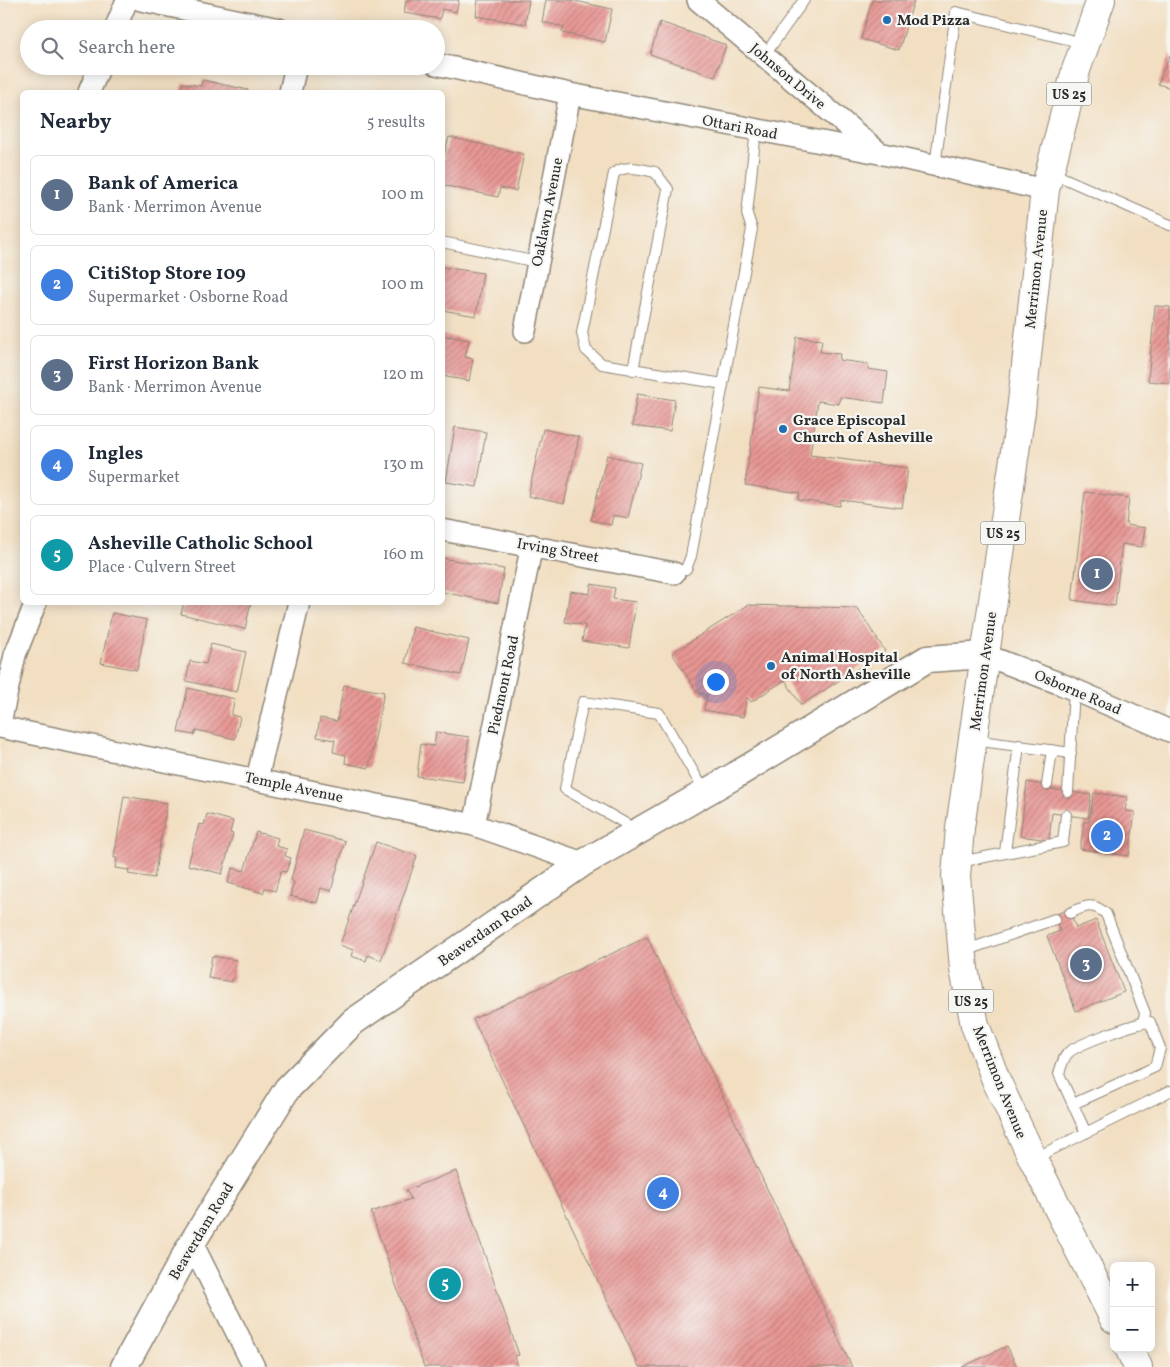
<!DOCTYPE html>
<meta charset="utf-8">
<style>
body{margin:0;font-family:Vollkorn,serif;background:#f6f6f7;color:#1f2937}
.controls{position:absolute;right:15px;bottom:15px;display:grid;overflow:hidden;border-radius:8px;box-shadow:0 2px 12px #0003}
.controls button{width:45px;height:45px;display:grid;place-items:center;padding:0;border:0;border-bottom:1px solid #e0e1e3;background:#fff;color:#1f2937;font:25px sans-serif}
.you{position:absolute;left:715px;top:681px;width:18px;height:18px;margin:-12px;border:4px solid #fff;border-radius:50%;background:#1a73e8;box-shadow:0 0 0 8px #1a73e833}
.badge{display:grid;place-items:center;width:32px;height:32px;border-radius:50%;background:#b45309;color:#fff;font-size:16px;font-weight:700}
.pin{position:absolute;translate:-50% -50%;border:2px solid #fff;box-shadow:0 1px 5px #0006}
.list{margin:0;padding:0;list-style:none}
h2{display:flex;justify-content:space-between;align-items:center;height:65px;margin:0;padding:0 20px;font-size:21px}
h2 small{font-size:16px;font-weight:400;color:#747a83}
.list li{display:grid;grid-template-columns:32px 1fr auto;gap:15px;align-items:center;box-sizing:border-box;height:80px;margin:0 10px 10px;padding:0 10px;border:1px solid #e0e1e3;border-radius:8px}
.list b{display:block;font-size:19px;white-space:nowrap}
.list p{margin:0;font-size:16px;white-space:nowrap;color:#747a83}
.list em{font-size:16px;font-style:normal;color:#747a83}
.icon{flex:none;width:28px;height:28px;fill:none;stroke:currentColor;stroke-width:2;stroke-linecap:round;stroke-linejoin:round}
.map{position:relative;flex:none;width:1170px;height:1367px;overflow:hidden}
.search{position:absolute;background:#fff;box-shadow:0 2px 12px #0003;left:20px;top:20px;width:425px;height:55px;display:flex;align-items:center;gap:12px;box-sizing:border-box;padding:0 18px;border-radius:28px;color:#747a83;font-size:19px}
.panel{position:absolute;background:#fff;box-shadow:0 2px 12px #0003;left:20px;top:90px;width:425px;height:515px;border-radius:8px}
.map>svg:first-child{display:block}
.building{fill:url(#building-hatch)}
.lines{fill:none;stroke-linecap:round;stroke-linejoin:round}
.service-casing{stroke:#8e8576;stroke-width:12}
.minor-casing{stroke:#8e8576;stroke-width:24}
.tertiary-casing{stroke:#8e8576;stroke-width:29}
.primary-casing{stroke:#8e8576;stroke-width:30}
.service{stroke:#fff;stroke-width:10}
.minor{stroke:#fff;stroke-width:21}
.tertiary{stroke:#fff;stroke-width:26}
.primary{stroke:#fff;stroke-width:28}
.poi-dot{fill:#1f6fb2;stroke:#f6f6f2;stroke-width:2}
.labels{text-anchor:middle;stroke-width:4.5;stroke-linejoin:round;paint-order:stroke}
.shield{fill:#f6f6f2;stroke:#686867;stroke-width:1}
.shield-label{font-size:14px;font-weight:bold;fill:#2b2b2b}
.poi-label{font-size:15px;font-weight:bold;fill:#2b2b2b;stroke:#f6f6f2;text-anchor:start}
.street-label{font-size:15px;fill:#2b2b2b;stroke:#f6f6f2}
</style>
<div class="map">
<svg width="1170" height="1367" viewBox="0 0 1170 1367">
<defs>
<pattern id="building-hatch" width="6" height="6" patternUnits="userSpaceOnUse" patternTransform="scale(1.25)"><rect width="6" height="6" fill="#e89794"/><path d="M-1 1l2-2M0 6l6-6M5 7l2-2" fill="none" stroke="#bc7b79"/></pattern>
</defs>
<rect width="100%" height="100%" fill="#f6f6f2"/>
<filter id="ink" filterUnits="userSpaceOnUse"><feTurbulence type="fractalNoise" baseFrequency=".02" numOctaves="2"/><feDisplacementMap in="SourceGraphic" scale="10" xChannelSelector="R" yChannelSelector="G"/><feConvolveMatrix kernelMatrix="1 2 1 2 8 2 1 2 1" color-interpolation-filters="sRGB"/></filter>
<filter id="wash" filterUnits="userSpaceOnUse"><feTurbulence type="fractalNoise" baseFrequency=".0096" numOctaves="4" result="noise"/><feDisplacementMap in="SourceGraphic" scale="20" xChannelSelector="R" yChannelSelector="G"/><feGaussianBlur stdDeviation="1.12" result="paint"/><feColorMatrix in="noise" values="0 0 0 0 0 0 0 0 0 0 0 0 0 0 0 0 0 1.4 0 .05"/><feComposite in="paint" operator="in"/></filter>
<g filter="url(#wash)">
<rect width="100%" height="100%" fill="#f2dfc2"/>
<g id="blocks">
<path class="building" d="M406,0h53l-3,12 -14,-3 -2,10 -36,-6z
M478,0h51l-4,24 -49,-8z
M546,0h25l41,9 -7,33 -43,-9 2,-6 -22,-5z
M872,0h42l-15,50 -38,-11z
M660,22l66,23 -11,32 -65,-23z
M1170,55v33l-12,-4z
M203,80l45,10 -1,2h-66l2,-9 18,3z
M449,137l75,17 -8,37 -16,-3 -2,9 -56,-12v-22z
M442,267l41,6 -7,43 -34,-6z
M1155,306l15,1v76l-22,-2z
M442,335l27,5 -4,17 8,2 -4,22 -27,-5z
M797,337l25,3 -2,12 20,2 -1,6 29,4v5l20,3 -4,31 -44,-6 -1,7 -21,-3 -8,54 98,13 -6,40 -61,-8 -1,6 -42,-6 2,-7 -55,-8 14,-98 30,4z
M637,394l38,6 -5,31 -38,-5z
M455,427l31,5 -9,55 -31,-5z
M543,429l36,8 -15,67 -36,-8z
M607,455l34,8 -13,55 -15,-3 -2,10 -20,-5z
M1085,492l44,6 -3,27 19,3 -3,19 -20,-3 -7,62 -43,-6z
M442,558l62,11 -6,34 -56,-11z
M591,584l24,4 -2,11 23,3 -7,46 -47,-7 3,-16 -20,-3 5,-31 20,3z
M184,602h67l-6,27 -64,-15z
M748,605l109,3 28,43 -84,54 -16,-25 -34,22 -4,-5 -4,20 -39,-7 3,-15 -9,-2 -26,-40z
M112,613l35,7 -10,50 -36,-7z
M413,627l56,13 -8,35 -56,-12z
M211,644l35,8 -9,40 -51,-11 4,-20 16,3z
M344,685l40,7 -15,76 -24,-5 1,-8 -13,-3 2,-12 -18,-3 3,-19 17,3z
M188,688l47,11 -4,16 9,2 -5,22 -39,-9 -2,5 -16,-3z
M436,732l33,5 -6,45 -46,-6 4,-32 13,2z
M1027,782l24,4v3l40,6 -3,23 -36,-5 -3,27 -29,-4z
M1094,793l33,4 -2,14 10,1 -6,44 -49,-7 4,-27h5z
M124,796l43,7 -13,75 -26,-4 1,-4 -14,-2 2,-10h-3z
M207,814l26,7 -3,12 3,1 -11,40 -34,-9 11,-41 5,1z
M304,830l41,11 -14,50 -10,-3 -4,15 -27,-7 4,-14 -3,-2z
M256,832l22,6 -2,8 11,3 -2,7 6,2 -5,14 -5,-1 -6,20 -10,-3 -2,5 -35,-10 4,-15 12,3z
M376,842l41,14 -36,104 -13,-5 -2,6 -15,-5 2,-6 -13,-5z
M1069,909l7,19 20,-8 28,72 -48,19 -29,-75 13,-5 -6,-16z
M647,937l205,430h-213l-166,-348z
M212,956l24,4 -4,22 -24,-4z
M456,1171l63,184 -4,1 3,11h-94l-53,-155 40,-13 -5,-9z
M1007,1346l10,21h-55z"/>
</g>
</g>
<g filter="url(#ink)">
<use href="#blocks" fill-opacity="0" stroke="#8e8576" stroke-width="1"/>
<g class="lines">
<defs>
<path id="service" d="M764,56l40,-56
M935,166l21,-154 127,31
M1050,172l120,53
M442,242l95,20
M633,370l35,-181 -13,-17c-14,-3 -28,-8 -41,1l-32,160 4,17 16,14 121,20
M674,573l12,-4 5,-13 61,-327 -5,-15 9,-84
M973,740l98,13
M1047,785l5,-35
M1068,792l6,-102
M635,829l-70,-40 18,-87 76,11 46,79
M1005,852l14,-107
M959,862l104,-20 3,-27
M1070,913c15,-7 23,-11 36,1l39,99 -2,9
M964,951l91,-32
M1073,1104l82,-37 5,-19 -10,-26c-13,0 -71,22 -81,30 -6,5 -8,15 -10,22l27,59
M1033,1159l137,-68"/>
<path id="minor" d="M141,0l138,29
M698,0l179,151
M115,29l12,-29
M436,64l134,30 309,59 166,37
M89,92l11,-26
M290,92l6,-26
M525,331l45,-237
M442,530l232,43
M985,655l76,29 109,47
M0,723l15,-68 21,-53
M0,727l474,98 109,38
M257,779l42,-177
M474,825l58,-280
M192,1243l62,124"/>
<path id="tertiary" d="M124,1367l68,-124 95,-154 66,-67 230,-159 153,-88 191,-116 58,-4"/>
<path id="primary" d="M1101,0l-25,70 -31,120 -24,221 -36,244 -25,173 -4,48 8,93 11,56 21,55 37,79 81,160
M1129,1348l9,19"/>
</defs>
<use href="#service" class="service-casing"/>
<use href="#minor" class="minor-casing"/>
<use href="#tertiary" class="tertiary-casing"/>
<use href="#primary" class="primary-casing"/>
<use href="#service" class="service"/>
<use href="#minor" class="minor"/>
<use href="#tertiary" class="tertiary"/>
<use href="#primary" class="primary"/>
</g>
</g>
<g class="poi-dot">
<circle cx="887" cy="20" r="5"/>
<circle cx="783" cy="429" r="5"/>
<circle cx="771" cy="666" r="5"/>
</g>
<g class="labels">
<g class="shield">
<rect x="1046.5" y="82.5" width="45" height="23" rx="4"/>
<rect x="980.5" y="521.5" width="45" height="23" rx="4"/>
<rect x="948.5" y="989.5" width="45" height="23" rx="4"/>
</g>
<g class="shield-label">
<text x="1069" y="99">US 25</text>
<text x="1003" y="538">US 25</text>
<text x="971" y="1006">US 25</text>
</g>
<g class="poi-label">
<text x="897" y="25">Mod Pizza</text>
<text x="793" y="425">Grace Episcopal<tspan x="793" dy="17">Church of Asheville</tspan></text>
<text x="781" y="662">Animal Hospital<tspan x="781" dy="17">of North Asheville</tspan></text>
</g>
<g class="street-label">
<text transform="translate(788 76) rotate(40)" y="5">Johnson Drive</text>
<text transform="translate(740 127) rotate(11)" y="5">Ottari Road</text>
<text transform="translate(547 212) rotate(-79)" y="5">Oaklawn Avenue</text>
<text transform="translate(1036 269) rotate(-84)" y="5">Merrimon Avenue</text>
<text transform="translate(558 550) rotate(10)" y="5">Irving Street</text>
<text transform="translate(983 671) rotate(-82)" y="5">Merrimon Avenue</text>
<text transform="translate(503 685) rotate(-78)" y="5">Piedmont Road</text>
<text transform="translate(1078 692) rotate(23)" y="5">Osborne Road</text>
<text transform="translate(294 787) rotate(12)" y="5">Temple Avenue</text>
<text transform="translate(485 931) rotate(-35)" y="5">Beaverdam Road</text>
<text transform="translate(1000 1082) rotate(68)" y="5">Merrimon Avenue</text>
<text transform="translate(201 1231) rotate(-59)" y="5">Beaverdam Road</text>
</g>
</g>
</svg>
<div class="controls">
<button>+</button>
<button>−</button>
</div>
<div class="you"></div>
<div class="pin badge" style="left:1097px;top:574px;background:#5c6f8a">1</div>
<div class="pin badge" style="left:1107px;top:836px;background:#3f7fe0">2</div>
<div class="pin badge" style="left:1086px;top:964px;background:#5c6f8a">3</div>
<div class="pin badge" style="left:663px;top:1193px;background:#3f7fe0">4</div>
<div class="pin badge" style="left:445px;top:1284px;background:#0f9aa8">5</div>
<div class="search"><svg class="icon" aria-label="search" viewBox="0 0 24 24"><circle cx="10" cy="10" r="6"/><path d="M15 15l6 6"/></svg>Search here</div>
<section class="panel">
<h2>Nearby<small>5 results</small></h2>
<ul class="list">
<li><span class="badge" style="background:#5c6f8a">1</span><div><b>Bank of America</b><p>Bank · Merrimon Avenue</p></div><em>100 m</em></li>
<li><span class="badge" style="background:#3f7fe0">2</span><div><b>CitiStop Store 109</b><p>Supermarket · Osborne Road</p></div><em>100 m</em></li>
<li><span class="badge" style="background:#5c6f8a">3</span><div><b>First Horizon Bank</b><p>Bank · Merrimon Avenue</p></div><em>120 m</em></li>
<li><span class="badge" style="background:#3f7fe0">4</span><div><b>Ingles</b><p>Supermarket</p></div><em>130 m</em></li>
<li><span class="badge" style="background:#0f9aa8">5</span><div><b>Asheville Catholic School</b><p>Place · Culvern Street</p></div><em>160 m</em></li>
</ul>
</section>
</div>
